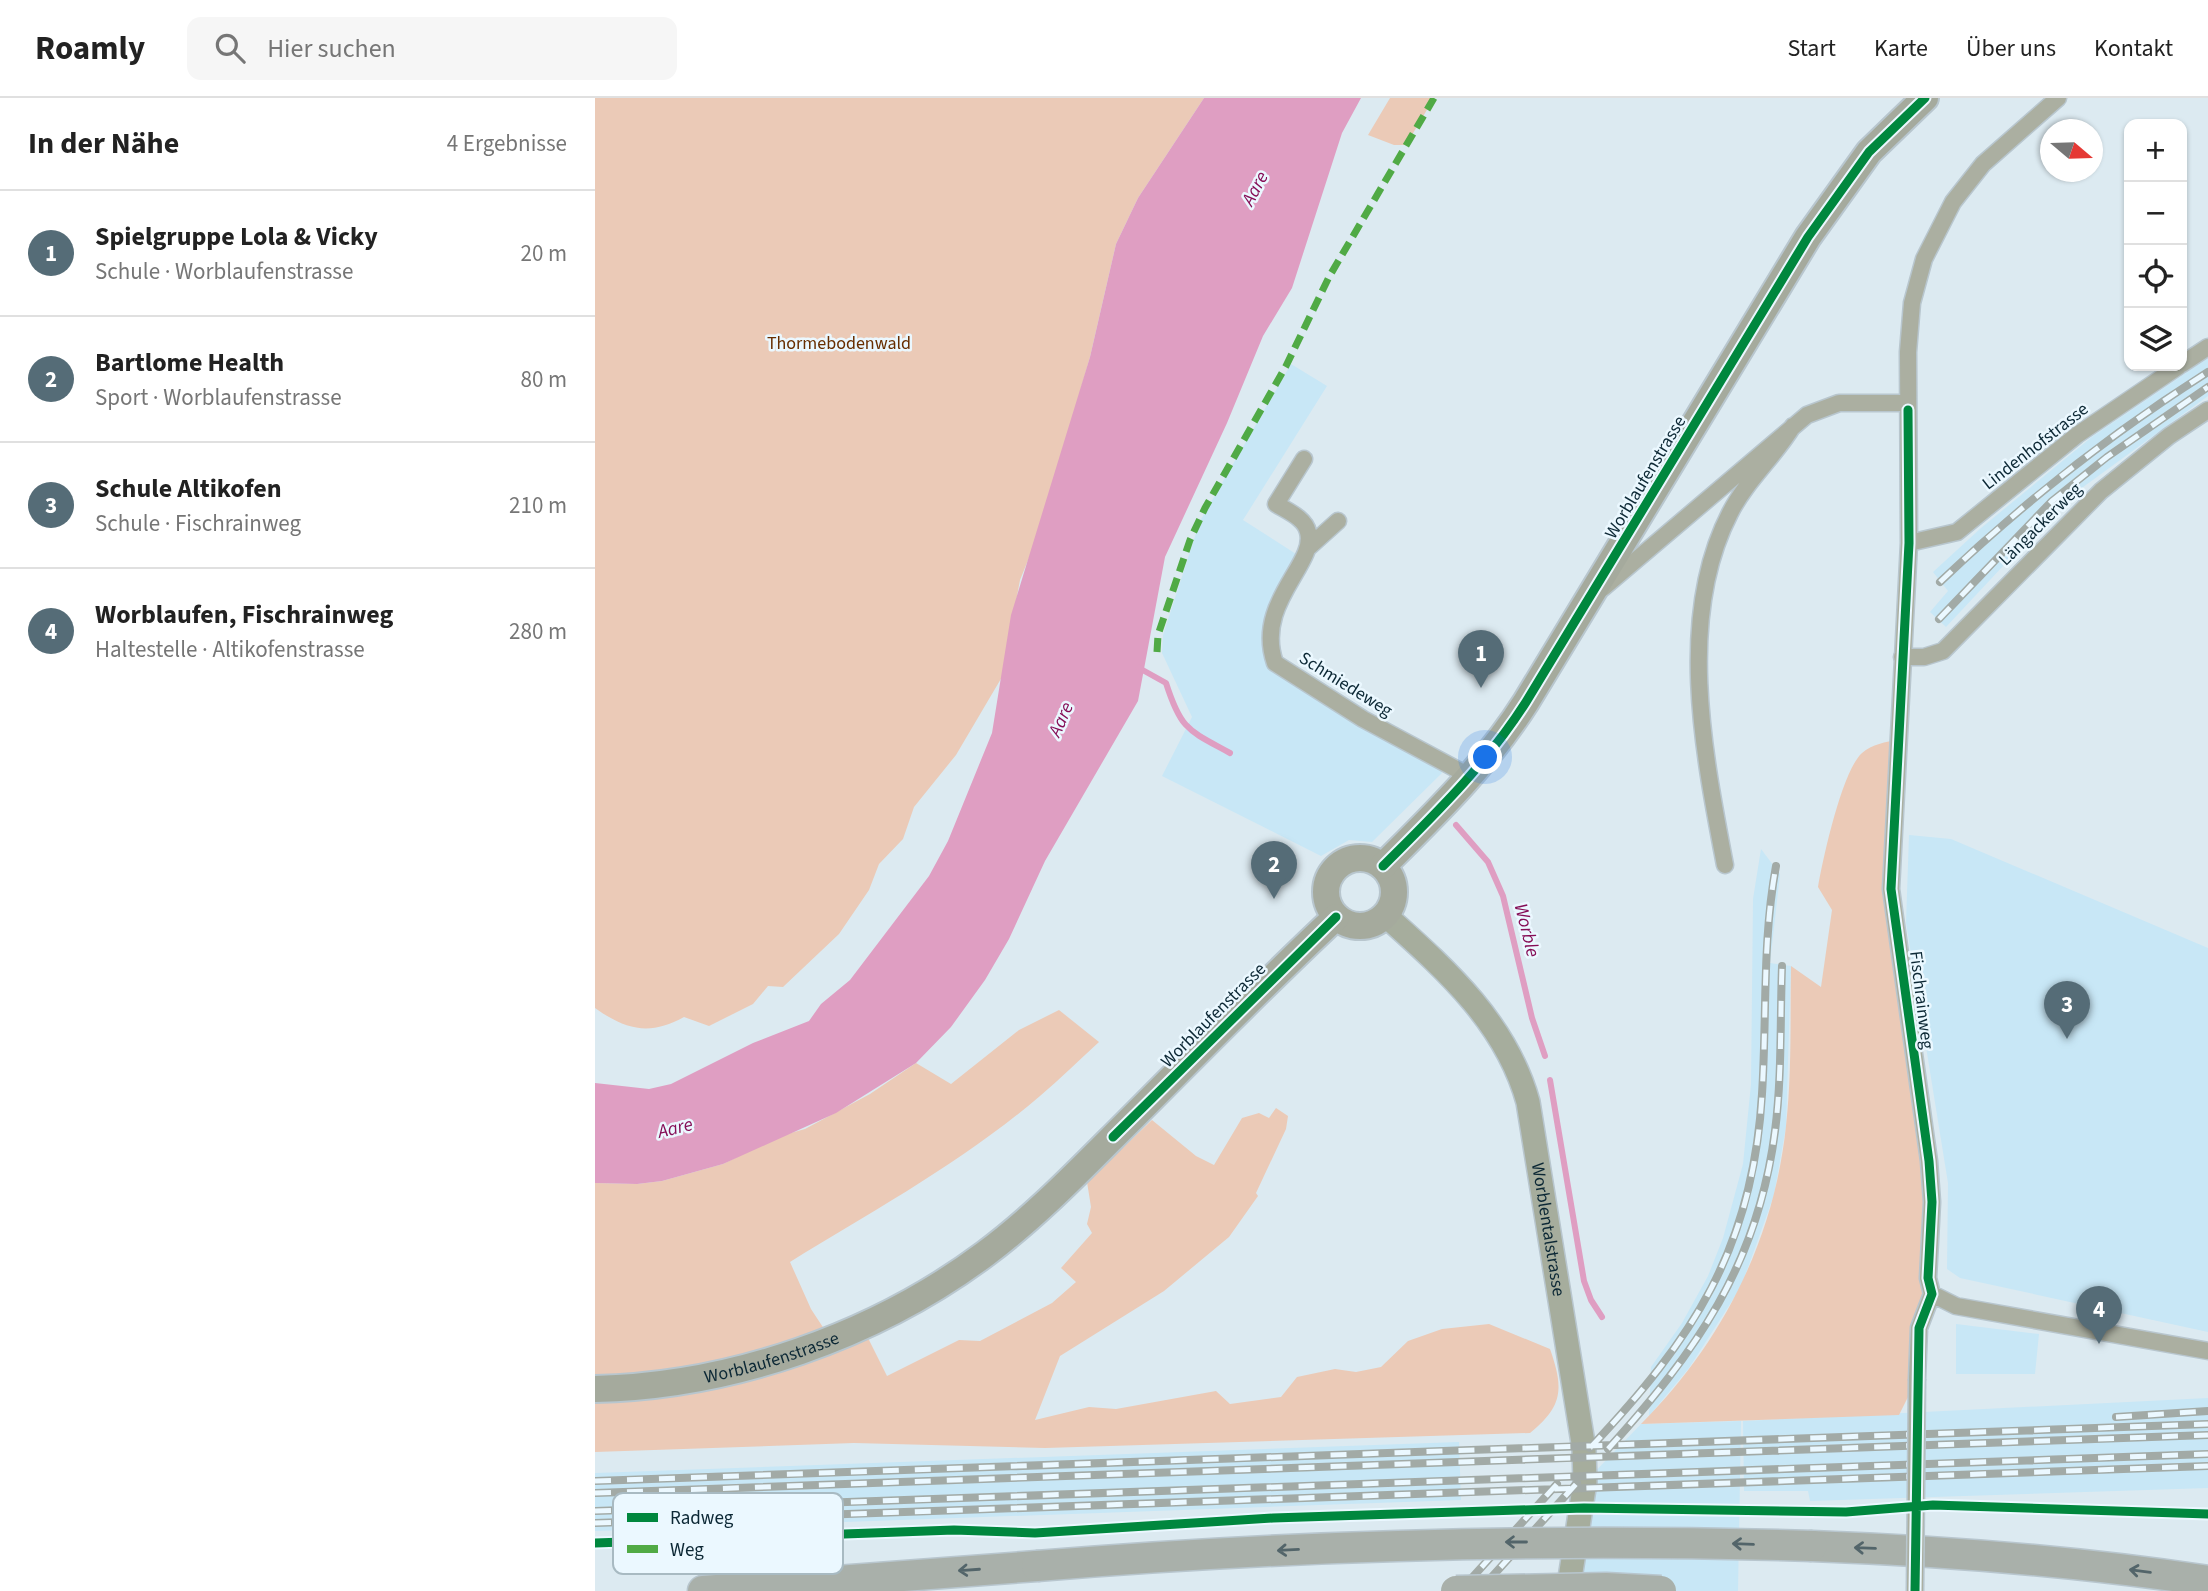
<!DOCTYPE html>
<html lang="de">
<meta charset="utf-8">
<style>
body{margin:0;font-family:"Source Sans 3",sans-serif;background:#f6f6f6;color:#222}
.controls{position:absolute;right:21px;top:21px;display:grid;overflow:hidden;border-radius:14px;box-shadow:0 2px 5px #0004}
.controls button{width:63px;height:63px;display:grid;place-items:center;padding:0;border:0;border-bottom:2px solid #e0e0e0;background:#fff;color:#222;font:35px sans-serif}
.compass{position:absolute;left:1445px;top:21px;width:63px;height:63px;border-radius:50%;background:#fff;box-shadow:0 2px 5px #0004;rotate:109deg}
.you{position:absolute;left:891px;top:660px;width:24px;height:24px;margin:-18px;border:5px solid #fff;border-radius:50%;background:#1a73e8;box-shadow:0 0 0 10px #1a73e833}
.badge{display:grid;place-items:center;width:46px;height:46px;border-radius:50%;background:#556c77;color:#fff;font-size:23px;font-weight:700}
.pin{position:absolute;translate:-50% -58px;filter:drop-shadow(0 2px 4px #0008)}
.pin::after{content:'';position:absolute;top:37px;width:24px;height:21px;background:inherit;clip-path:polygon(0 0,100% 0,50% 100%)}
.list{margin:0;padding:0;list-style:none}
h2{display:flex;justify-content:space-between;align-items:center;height:91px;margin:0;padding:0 28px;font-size:30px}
h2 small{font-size:23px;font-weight:400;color:#767676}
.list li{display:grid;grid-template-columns:46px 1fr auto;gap:21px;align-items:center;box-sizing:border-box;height:126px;padding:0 28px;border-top:2px solid #e0e0e0}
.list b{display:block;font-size:26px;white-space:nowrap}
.list p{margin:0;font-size:23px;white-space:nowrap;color:#767676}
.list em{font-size:23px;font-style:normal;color:#767676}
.icon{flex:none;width:38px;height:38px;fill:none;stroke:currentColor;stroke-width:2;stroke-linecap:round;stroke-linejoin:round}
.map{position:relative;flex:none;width:1613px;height:1493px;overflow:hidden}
header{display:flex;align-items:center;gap:42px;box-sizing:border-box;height:98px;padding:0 35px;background:#fff;border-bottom:2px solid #e0e0e0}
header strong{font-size:33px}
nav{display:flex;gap:38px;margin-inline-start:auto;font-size:24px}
.search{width:490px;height:63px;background:#f6f6f6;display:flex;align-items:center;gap:18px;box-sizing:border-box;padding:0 24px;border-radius:14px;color:#767676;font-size:26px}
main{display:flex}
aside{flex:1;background:#fff}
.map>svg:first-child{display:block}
.built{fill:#c8e7f6}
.green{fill:#ebcab7}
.water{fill:#df9ec2}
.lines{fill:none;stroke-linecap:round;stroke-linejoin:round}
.stream{stroke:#df9ec2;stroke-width:6}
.minor-casing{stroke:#b8c6ce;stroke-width:19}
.secondary-casing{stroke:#b8c6ce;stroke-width:26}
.primary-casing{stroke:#b8c6ce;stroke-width:30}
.motorway-casing{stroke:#b8c6ce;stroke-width:33}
.minor{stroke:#abafa1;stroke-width:16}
.secondary{stroke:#a6ad9d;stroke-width:23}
.primary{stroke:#a5aa9d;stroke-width:26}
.motorway{stroke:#a9b0aa;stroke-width:30}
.rail-casing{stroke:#a2aaa6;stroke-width:8}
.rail{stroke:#ebf8ff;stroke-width:5;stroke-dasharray:16;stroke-linecap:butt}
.minor-bridge-casing{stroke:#b8c6ce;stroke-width:19;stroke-linecap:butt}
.motorway-bridge-casing{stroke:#b8c6ce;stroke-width:33;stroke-linecap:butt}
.minor-bridge{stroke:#abafa1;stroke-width:16}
.motorway-bridge{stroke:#a9b0aa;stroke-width:30}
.quiet{stroke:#50aa45;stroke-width:7;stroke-dasharray:14 7;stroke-linecap:butt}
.cycleway-casing{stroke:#ebf8ff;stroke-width:13}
.cycleway{stroke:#00873e;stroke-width:9}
.oneway{stroke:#53656a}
.labels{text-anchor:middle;stroke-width:5;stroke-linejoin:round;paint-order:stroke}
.park-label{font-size:18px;fill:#682e00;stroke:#ebf8ff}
.street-label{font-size:18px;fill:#0c2835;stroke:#ebf8ff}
.water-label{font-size:19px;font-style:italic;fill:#850d56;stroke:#ebf8ff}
.key{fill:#ebf8ff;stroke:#a8bac2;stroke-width:2}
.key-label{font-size:19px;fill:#0c2835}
</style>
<header>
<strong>Roamly</strong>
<div class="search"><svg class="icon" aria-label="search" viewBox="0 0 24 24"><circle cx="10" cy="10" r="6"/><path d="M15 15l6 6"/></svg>Hier suchen</div>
<nav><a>Start</a><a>Karte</a><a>Über uns</a><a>Kontakt</a></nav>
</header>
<main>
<aside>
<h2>In der Nähe<small>4 Ergebnisse</small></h2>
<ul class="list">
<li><span class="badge">1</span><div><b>Spielgruppe Lola &amp; Vicky</b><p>Schule · Worblaufenstrasse</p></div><em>20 m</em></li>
<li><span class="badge">2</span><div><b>Bartlome Health</b><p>Sport · Worblaufenstrasse</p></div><em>80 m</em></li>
<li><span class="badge">3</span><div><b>Schule Altikofen</b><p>Schule · Fischrainweg</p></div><em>210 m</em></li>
<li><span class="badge">4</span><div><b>Worblaufen, Fischrainweg</b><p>Haltestelle · Altikofenstrasse</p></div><em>280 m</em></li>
</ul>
</aside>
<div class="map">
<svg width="1613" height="1493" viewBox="0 0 1613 1493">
<rect width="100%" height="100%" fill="#dceaf1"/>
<path class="built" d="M1613,260v38l-144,105 -118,126 -16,-15 18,-21 -15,-19 48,-44 112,-92z
M696,266l36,22 -84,134 67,43 -31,49 -9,55 168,99 4,7 -70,69 -23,-2 -28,16 -159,-80 30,-59 -30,-64 1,-18 37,-114z
M1314,737l42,4 257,109v384l-248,-54 -13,-9 1,-86 -42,-260z
M1166,751l19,25 -10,89 21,3 -5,161 -12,68 -33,92 -52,81 -40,48 2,-49 31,-44 26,-47 15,-38 20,-74 8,-80 2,-185z
M1361,1226l83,10 -4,40h-79z
M1613,1300v90l-398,13 -2,-10h-64l-1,-70z
M1146,1323l-3,170h-190l22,-8 15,-101 56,-58z
M864,1344l2,58 -866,31v-58z"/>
<path class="green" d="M0,0h609l-66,100 -22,46 -26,113 -51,176 -19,47 -18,97 -46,78 -42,52 -11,32 -24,25 -10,26 -30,44 -56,53 -15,-1 -15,18 -44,22 -25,-9c-34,19 -58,13 -89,-9z
M795,0h44l-28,47h-12l-26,-10z
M1303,642l-7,149 41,313 -15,177 -18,36 -258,9c81,-81 133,-184 145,-298 6,-53 4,-107 5,-160l30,21 11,-77 -14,-23c5,-29 24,-116 44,-134 10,-9 24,-11 36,-13z
M464,912l40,32c-20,18 -39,37 -59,54 -76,65 -165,114 -250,166l21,47 19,29 -235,50v-205l42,1 25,-3 61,-17 57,-28 25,-7 65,-35 46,-31 35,21 68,-54z
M681,1010l12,8 -2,13 -30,64 2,3 -29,41 -65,54 -104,65 -25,64 54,-13 27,2 100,-18 14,13 51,-7 16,-20 38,-8 21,3 25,-5 27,-26 34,-12 47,-5 61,25c14,40 13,57 -20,84l-485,15 -191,-5 -259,9v-52l272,-64 20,40 72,-36 21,1 72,-38 24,-21 -15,-14 31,-35 -5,-9 4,-17 -4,-25 65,-62 44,36 18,9 28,-47 17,-5 10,5z"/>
<path class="water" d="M609,0h157l-19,35 -50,155 -29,48 -36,87 -62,134 -27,144 -93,160 -36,78 -24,41 -34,47 -35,36 -80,50 -113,51 -61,17 -25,3 -42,-1v-100l54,6 22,-5 82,-41 56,-22 12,-17 29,-24 79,-104 19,-35 44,-108 19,-118 79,-258 26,-113 22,-46z"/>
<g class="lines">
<path class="stream" d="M544,570l27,15c15,47 22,47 64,70
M861,727l32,37 15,34 29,122 13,38
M955,982l34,201 7,19 11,17"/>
<defs>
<path id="minor" d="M1587,266l26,-17
M709,361l-28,45c11,7 29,14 32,28 9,32 -54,71 -33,131l88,56 108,58
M1314,445l48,-11 120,-97 102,-69
M714,449l29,-26
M1008,490l204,-173 32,-12h69
M1307,559h22l19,-6 158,-160 68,-55 39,-26
M1130,767c-21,-110 -49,-248 5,-352 16,-32 45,-57 63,-87
M1337,1196l24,12 252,45
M1322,1281l2,-51 13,-34 -4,-16 4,-76 -3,-41 -38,-272 18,-346 -1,-191 4,-49 12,-44 29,-57 30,-38 75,-66"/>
<g id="secondary">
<path id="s1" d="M790,817c60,54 121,107 143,187l56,347 1,33 -17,109"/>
</g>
<g id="primary">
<circle cx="765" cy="794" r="34"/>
<path d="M788,768c52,-52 103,-101 143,-164l282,-465 61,-85 56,-54"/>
<path id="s2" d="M0,1291c137,-3 280,-53 390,-135 51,-38 95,-84 140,-129 70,-70 139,-141 211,-208"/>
</g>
<path id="motorway" d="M1217,1448c133,5 264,15 396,35
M108,1493l334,-25"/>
</defs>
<use href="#minor" class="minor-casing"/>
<use href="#secondary" class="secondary-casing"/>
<use href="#primary" class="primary-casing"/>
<use href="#motorway" class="motorway-casing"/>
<use href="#minor" class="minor"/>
<use href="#secondary" class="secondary"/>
<use href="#primary" class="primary"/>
<use href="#motorway" class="motorway"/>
<defs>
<path id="rail" d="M1345,484c83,-79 170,-148 268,-210
M1344,521l113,-118 55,-44 101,-70
M1521,1319l92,-6
M995,1350c103,-109 163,-199 172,-354 5,-77 0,-152 14,-228
M1013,1351c88,-97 150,-184 167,-318 7,-54 5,-110 7,-165
M0,1383l1613,-57
M0,1395l1613,-58
M0,1413l1613,-57
M0,1425l1613,-57
M865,1493l97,-107
M884,1493l98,-108"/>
</defs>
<use href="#rail" class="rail-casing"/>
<use href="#rail" class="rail"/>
<defs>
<path id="minor-bridge" d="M1320,1493l2,-212"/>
<path id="motorway-bridge" d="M442,1468c258,-21 516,-28 775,-20
M861,1493l150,-3 55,3"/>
</defs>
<use href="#minor-bridge" class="minor-bridge-casing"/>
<use href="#motorway-bridge" class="motorway-bridge-casing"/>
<use href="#minor-bridge" class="minor-bridge"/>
<use href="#motorway-bridge" class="motorway-bridge"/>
<path class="quiet" d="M562,554l1,-17 32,-95 15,-32 81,-142 43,-89 105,-179"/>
<defs>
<path id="cycleway" d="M1313,312l1,133 -18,346 38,272 3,41 -4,76 4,16 -13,34 -4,263
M788,768c52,-52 103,-101 143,-164l282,-465 61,-85 56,-54
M518,1039l223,-220
M0,1445l359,-13 81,3 238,-15 311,-10 262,4 87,-7 275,9"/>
</defs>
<use href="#cycleway" class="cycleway-casing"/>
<use href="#cycleway" class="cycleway"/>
</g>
<defs><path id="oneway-shaft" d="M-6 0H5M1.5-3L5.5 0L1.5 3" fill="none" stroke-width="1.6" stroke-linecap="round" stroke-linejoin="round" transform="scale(1.75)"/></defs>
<g class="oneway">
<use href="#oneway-shaft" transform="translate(921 1444) rotate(180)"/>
<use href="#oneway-shaft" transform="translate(1148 1446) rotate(-178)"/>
<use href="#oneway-shaft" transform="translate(1270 1450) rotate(-178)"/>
<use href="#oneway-shaft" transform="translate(693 1452) rotate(177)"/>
<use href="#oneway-shaft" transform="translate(374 1472) rotate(176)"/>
<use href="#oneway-shaft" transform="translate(1545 1473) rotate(-173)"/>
</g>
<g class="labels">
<g class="park-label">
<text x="244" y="251">Thormebodenwald</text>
</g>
<g class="street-label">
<text transform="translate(1440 348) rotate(-38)" y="6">Lindenhofstrasse</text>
<text transform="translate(1050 379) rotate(-59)" y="6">Worblaufenstrasse</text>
<text transform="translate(1445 426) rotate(-45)" y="6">Längackerweg</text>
<text transform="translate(751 586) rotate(32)" y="6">Schmiedeweg</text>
<text transform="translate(1327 902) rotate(83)" y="6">Fischrainweg</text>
<text transform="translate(618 917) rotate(-45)" y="6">Worblaufenstrasse</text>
<text dy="6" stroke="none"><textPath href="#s1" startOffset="368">Worblentalstrasse</textPath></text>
<text dy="6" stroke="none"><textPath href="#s2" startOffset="180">Worblaufenstrasse</textPath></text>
</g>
<g class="water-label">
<text transform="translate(659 90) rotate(-62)" y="7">Aare</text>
<text transform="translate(465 621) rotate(-66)" y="7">Aare</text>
<text transform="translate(933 832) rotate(76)" y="7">Worble</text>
<text transform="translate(80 1029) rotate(-14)" y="7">Aare</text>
</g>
</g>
<rect x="18" y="1395" width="230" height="81" rx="10" class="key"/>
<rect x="32" y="1415" width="31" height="9" fill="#00873e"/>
<rect x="32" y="1447" width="31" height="8" fill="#50aa45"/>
<g class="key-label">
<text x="75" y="1426">Radweg</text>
<text x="75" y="1458">Weg</text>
</g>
</svg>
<div class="controls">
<button>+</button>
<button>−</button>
<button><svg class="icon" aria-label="locate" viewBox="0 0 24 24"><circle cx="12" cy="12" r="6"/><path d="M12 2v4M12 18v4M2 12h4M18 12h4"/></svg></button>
<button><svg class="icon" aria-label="layers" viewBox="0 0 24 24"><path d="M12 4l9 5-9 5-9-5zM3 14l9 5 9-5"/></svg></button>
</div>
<svg class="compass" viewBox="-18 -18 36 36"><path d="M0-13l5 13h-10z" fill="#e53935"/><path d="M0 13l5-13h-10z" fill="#767676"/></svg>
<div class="you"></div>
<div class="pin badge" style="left:886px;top:590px">1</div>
<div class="pin badge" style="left:679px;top:801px">2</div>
<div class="pin badge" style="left:1472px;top:941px">3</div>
<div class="pin badge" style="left:1504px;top:1246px">4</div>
</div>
</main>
